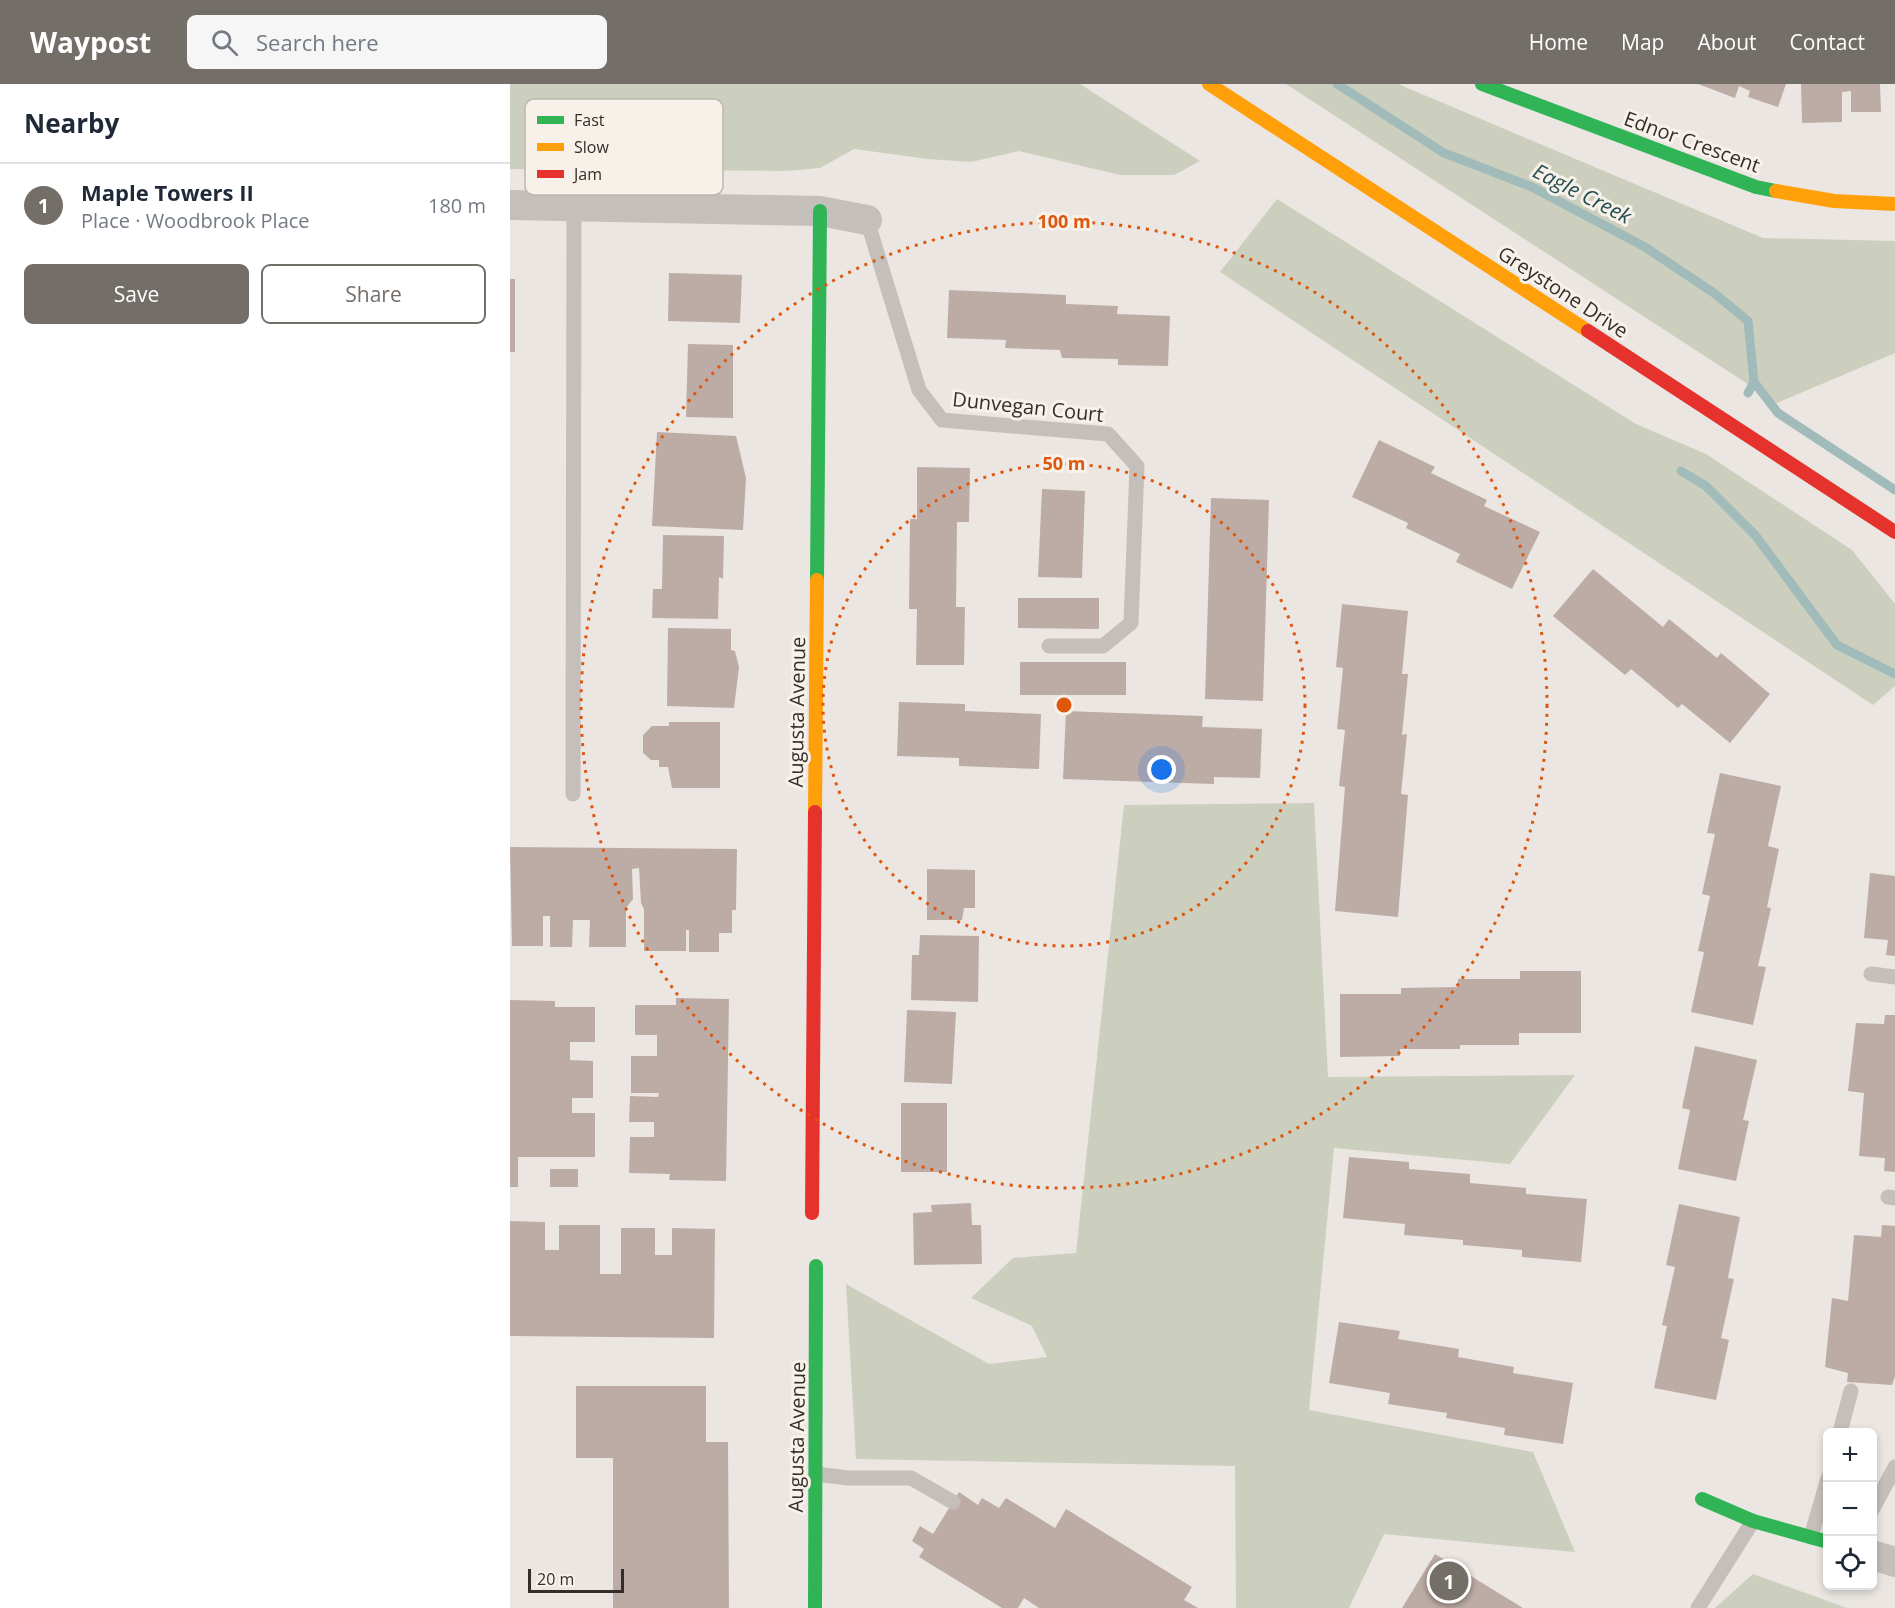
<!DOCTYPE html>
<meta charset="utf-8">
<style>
body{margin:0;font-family:"Open Sans",sans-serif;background:#f6f6f7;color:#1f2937}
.controls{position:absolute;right:18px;bottom:18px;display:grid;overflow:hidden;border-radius:9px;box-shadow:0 3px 9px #0003}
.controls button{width:54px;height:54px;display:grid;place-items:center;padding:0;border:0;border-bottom:2px solid #e0e1e3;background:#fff;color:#1f2937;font:30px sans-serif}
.scale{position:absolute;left:18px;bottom:15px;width:96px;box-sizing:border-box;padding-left:6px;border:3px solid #342d29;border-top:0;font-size:16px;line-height:21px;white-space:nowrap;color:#342d29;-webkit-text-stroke:4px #f7f1e9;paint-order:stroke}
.you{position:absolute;left:652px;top:686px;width:21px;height:21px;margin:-15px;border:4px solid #fff;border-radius:50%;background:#1a73e8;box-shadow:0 0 0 9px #1a73e833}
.badge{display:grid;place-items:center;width:39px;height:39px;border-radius:50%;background:#746e69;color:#fff;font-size:20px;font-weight:700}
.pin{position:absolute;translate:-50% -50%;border:3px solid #fff;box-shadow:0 2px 6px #0006}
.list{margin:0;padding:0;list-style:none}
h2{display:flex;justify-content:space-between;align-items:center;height:78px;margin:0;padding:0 24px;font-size:26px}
h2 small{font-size:20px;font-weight:400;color:#747a83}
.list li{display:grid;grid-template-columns:39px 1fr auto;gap:18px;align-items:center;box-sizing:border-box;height:84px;padding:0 24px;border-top:2px solid #e0e1e3}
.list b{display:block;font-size:22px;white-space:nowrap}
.list p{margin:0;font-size:20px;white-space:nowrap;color:#747a83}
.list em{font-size:20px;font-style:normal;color:#747a83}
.actions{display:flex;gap:12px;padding:18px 24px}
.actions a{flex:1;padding:14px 0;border:2px solid #746e69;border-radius:9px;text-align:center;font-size:21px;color:#746e69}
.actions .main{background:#746e69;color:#fff}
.icon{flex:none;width:33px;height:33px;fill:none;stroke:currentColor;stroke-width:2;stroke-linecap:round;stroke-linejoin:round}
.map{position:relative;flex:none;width:1385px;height:1524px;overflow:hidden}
header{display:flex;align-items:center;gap:36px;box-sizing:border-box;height:84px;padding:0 30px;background:#746e69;color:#fff}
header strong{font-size:28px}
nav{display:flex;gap:33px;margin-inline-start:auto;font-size:21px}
.search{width:420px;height:54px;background:#f6f6f7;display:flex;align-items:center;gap:15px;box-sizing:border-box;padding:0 21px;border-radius:9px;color:#747a83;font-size:22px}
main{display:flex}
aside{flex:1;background:#fff}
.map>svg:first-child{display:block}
.green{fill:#cccfbd}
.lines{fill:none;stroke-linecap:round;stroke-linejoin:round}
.stream{stroke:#a0bbba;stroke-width:9}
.building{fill:#bdaca5}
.lane{stroke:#c4bfbb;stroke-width:15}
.street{stroke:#c4bfbb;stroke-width:30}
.fast{stroke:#30b455;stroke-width:14}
.slow{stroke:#ff9f0a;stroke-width:14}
.jam{stroke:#e5322d;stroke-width:14}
.ring{fill:none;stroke:#df570d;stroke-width:3;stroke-dasharray:3 6}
.labels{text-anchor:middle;stroke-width:6;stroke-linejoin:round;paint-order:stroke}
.street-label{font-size:20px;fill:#342d29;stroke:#f7f1e9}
.water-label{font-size:21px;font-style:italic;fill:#234f51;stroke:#f7f1e9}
.key{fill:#f7f1e9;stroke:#bcb6af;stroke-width:1.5}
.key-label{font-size:16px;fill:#342d29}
.centre{fill:#df570d;stroke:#f7f1e9;stroke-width:3}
.ring-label{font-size:18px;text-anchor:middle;font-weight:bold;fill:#df570d;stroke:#f7f1e9;stroke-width:6;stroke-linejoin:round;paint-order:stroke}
</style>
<header>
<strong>Waypost</strong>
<div class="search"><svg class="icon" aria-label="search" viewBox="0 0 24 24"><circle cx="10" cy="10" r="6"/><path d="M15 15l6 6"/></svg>Search here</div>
<nav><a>Home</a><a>Map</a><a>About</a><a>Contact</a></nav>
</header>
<main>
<aside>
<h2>Nearby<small></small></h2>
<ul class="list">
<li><span class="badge">1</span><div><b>Maple Towers II</b><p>Place · Woodbrook Place</p></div><em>180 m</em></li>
</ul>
<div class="actions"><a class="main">Save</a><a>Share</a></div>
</aside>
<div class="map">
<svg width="1385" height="1524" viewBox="0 0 1385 1524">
<rect width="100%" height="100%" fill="#ebe6e1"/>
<path class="green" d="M0,0h570l120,77 -26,14h-54l-101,-24 -48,11 -43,-3 -74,-10 -34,19 -34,3 -276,-2z
M776,0h112l365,154 132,3v112l-118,50z
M767,115l359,225 70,30 146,96 43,54v82l-22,19 -653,-433z
M804,719l14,274 247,-2 -65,89 -176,-16 -25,262 224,42 42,100 -191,-18 -35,74h-113l-1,-142 -379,-7 -10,-175 143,80 58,-7 -15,-31 -61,-28 42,-40 63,-5 48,-448z
M1243,1490l94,34h-132z"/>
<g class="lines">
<path class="stream" d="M827,0l107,69 88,34 113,60 69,46 34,28 6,61 -6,11
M1244,298l24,31 117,77
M1171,387l25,15 49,49 82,110 58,29"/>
</g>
<path class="building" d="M1188,0h88l-8,23 -30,-10 2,-6 -11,-5 -4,12z
M1291,0h79l1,28h-30v-21l-9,1v30l-40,1z
M159,189l73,2 -2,48 -72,-2z
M0,195h5v73h-5z
M439,206l117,5v9l52,2 -1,8 53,2 -2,50 -50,-1v-6l-56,-1 -2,-8 -55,-2 1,-8 -59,-2z
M178,260l45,1v73l-47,-1z
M147,348l79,4 10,42 -3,52 -91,-4z
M869,356l56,27 -4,6 56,27 -3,6 56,26 -28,57 -56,-27 4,-8 -54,-26 2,-5 -56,-26z
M407,383l53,1 -1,54h-12l-1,85h9l-1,58h-48l1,-56h-8l1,-90h7z
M532,405l43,2 -3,87 -44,-1z
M701,414l58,2 -6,201 -58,-2z
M153,451l61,1 -1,43 -4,-2 -1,42 -66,-1 1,-29h9z
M1083,485l70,58 6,-8 48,39 4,-5 49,41 -40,49 -48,-39 -4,4 -47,-39 -6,6 -72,-59z
M508,514h81v31l-81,-1z
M832,520l66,7 -6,63h6l-6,61 5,-1 -6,60 7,1 -10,122 -63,-6 10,-124 -6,-1 6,-56 -8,-1 6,-61 -7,-1z
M158,544l63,1v21l4,1 4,16 -5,41 -67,-2z
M510,578h106v33h-106z
M389,618l66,2v7l76,3 -2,55 -80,-3v-8l-62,-2z
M556,627l137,5 -1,11 60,2 -2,49 -46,-1v7l-151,-5z
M159,638h51v66h-48l-4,-21h-9v-7h-8l-8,-7v-18l9,-9h17z
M1210,689l61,13 -13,60 11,3 -12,58 4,1 -13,58 8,1 -13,58 -62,-13 13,-60 -6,-1 12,-55 -8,-2 13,-60 -8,-1z
M0,763l227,2 -1,61h-4v23h-13v19h-30v-22h-3v21h-42v-42l-3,-6 -2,-35 -7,1 1,30 -7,9v39h-37l1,-27h-17l-1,27h-22v-31h-7v30h-31z
M417,785l48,1v38h-11l-2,12h-35z
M1360,789l25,3v80l-9,-1 2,-15 -24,-2z
M410,851l59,1 -1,66 -67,-2 1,-45h7z
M1010,887h61v62h-62v12h-59v4h-60v7l-60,1v-63h61v-6l57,-1v-8h62z
M166,914l53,1 -3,182 -57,-1 1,-6 -41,-1 1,-36h24v-15h-25l1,-26 28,1 1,-4h-28v-37h26v-21h-22v-30h41z
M0,916l45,1v6h40v35h-25v18l23,1v37h-21v15h23v44h-77v30h-8z
M397,926l49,2 -4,72 -48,-2z
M1375,931h10v157l-11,-1 1,-13 -26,-2 5,-63 -16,-2 8,-68 28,1z
M1185,962l62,14 -14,60 6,1 -13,60 -58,-12 12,-59 -8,-2z
M391,1019h46v69h-46z
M839,1073l60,5v7l61,5v9l56,5v6l61,5 -6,63 -59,-5v-7l-59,-5v-5l-59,-5 1,-11 -62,-6z
M40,1085h28v18h-28z
M461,1119l1,22h9l1,39 -68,1 -1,-52 19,-1 -1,-7z
M1169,1120l61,13 -12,61 6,1 -13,59 8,2 -13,60 -62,-12 13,-62 -5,-1 13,-58 -9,-2z
M0,1137l35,1v28h14v-25h41v49h21v-46h34v27h17v-27l43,1 -1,109 -204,-2z
M1372,1141l13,1v150l-3,9 -45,-3 1,-9 -23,-6 7,-69 16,3 6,-66 27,2z
M829,1238l61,9 -2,8 61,10 -1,8 56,10 -1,6 60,10 -10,61 -59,-9 1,-7 -59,-10 1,-5 -59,-9 2,-11 -61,-10z
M66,1302h130v56h22l1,166h-116v-150h-37z
M449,1408l19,13 4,-7 17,10 7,-10 49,30 11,-19 126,78 -8,13 14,8h-159l-15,-10 -6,10h-16l-83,-51 5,-8 -12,-8 8,-15 13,8z
M925,1470l88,54h-121z"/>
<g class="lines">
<path class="lane" d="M357,136l52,170 23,30 166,14 29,32 -6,157 -28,23h-54
M63,710l1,-589
M1361,890l24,3
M1378,1113l7,1
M1330,1348l11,-41
M306,1390l32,4h63l42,24
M1362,1426l23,-43
M1301,1453l17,-59
M1188,1524l55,-87"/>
<path class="street" d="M0,121l310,6 47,9
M1362,1471l23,7"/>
<path class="fast" d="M972,0l274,103 20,4
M307,496l3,-369
M1192,1415l51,22 75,21
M305,1524l1,-342"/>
<path class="slow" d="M699,0l379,247
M1266,107l58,10 61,3
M305,728l2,-232"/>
<path class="jam" d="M1078,247l307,201
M302,1129l3,-401"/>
</g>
<g class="ring">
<circle cx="554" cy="621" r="241"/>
<circle cx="554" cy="621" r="483"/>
</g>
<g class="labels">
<g class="street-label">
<text transform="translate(1182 58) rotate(20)" y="7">Ednor Crescent</text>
<text transform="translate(1053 208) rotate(33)" y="7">Greystone Drive</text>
<text transform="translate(518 323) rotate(6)" y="7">Dunvegan Court</text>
<text transform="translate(287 628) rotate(-89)" y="7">Augusta Avenue</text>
<text transform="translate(287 1353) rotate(-89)" y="7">Augusta Avenue</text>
</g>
<g class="water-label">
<text transform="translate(1072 110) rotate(27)" y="7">Eagle Creek</text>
</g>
</g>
<rect x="15" y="15" width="198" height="96" rx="9" class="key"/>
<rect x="27" y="32" width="27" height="8" fill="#30b455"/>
<rect x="27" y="59" width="27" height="8" fill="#ff9f0a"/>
<rect x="27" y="86" width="27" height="8" fill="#e5322d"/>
<g class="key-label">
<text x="64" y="42">Fast</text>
<text x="64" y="69">Slow</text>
<text x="64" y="96">Jam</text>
</g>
<circle cx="554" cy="621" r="9" class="centre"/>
<g class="ring-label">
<text x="554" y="144">100 m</text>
<text x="554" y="386">50 m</text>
</g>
</svg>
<div class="controls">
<button>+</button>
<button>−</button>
<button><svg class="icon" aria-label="locate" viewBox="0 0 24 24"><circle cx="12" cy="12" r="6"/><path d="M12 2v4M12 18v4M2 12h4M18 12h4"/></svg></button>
</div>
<div class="scale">20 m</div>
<div class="you"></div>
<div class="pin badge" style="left:939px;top:1497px">1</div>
</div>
</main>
